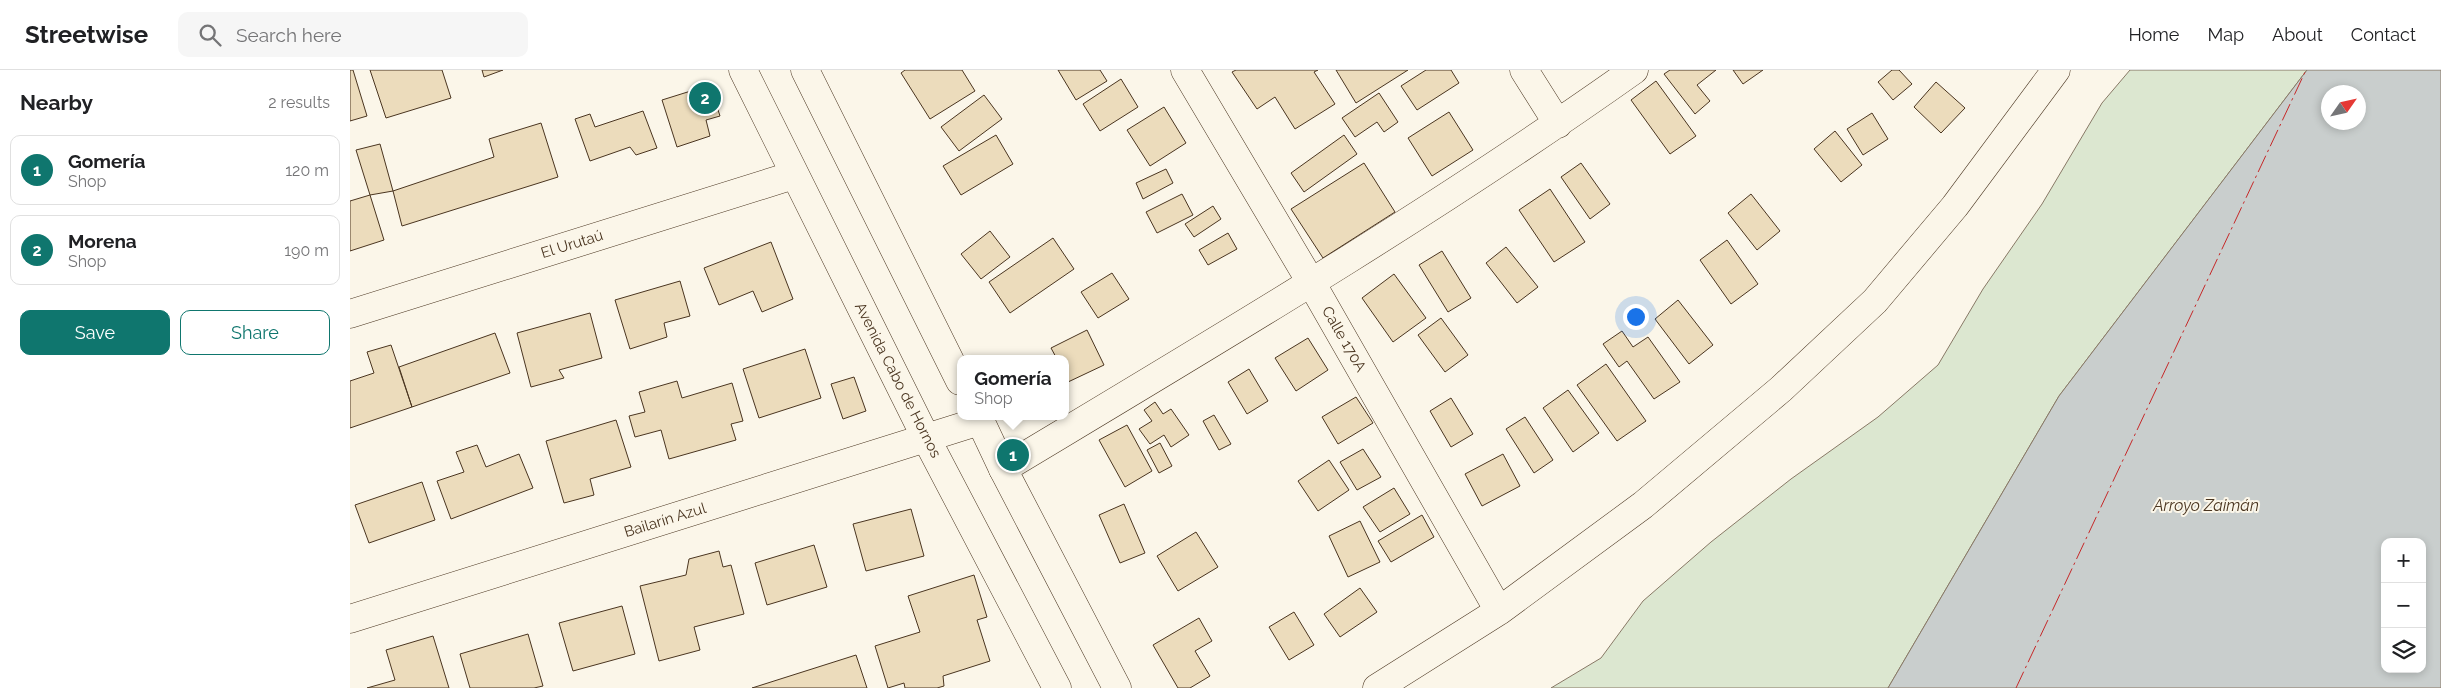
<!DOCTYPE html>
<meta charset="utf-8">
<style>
body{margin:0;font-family:Raleway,sans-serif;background:#f6f6f6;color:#202124}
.controls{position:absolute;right:15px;bottom:15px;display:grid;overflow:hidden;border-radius:10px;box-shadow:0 2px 8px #0003}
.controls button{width:45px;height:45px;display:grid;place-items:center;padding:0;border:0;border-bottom:1px solid #e0e0e0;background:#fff;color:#202124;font:25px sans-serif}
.compass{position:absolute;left:1971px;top:15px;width:45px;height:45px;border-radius:50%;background:#fff;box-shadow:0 2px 8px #0003;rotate:56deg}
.you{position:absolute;left:1285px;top:246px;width:18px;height:18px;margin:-12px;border:4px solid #fff;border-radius:50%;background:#1a73e8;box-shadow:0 0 0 8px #1a73e833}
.badge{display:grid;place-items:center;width:32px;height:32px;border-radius:50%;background:#0f766e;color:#fff;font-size:16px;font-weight:700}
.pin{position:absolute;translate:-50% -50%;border:2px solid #fff;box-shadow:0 1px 5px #0006}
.popup{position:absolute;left:607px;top:285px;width:112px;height:65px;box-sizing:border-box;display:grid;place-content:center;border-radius:10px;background:#fff;filter:drop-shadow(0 1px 4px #0005);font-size:16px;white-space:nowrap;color:#757577}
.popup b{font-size:19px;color:#202124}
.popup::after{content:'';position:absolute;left:50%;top:100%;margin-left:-10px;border:10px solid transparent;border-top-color:#fff}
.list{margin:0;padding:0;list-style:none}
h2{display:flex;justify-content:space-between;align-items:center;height:65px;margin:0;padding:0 20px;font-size:21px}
h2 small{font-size:16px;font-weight:400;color:#757577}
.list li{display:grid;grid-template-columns:32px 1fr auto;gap:15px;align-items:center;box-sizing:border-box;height:70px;margin:0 10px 10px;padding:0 10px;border:1px solid #e0e0e0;border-radius:10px}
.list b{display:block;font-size:19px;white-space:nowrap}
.list p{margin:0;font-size:16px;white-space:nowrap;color:#757577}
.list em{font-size:16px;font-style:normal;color:#757577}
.actions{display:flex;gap:10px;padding:15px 20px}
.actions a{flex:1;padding:11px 0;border:1px solid #0f766e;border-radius:10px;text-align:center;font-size:18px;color:#0f766e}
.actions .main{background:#0f766e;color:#fff}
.icon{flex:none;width:28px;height:28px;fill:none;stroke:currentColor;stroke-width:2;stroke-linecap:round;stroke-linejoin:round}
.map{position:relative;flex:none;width:2091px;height:618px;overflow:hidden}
header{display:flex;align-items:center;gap:30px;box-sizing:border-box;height:70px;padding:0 25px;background:#fff;border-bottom:1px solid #e0e0e0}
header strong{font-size:24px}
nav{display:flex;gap:28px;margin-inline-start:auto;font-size:18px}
.search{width:350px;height:45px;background:#f6f6f6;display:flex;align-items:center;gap:12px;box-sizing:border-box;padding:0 18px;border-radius:10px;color:#757577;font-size:19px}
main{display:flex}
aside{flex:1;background:#fff}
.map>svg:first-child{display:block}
.green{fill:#dce7d0;stroke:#887966}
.water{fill:#c9cecd;stroke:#887966;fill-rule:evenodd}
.building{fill:#ecdcbc;stroke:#4a3520}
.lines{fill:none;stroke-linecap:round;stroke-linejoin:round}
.minor-casing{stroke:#4a3520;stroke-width:29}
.major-casing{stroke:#4a3520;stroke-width:29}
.minor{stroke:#fbf6e9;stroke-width:28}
.major{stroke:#fbf6e9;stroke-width:28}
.power{stroke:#c62828;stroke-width:1;stroke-dasharray:18 4 2.5 4;stroke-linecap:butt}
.labels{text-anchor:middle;stroke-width:4;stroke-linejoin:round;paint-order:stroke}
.street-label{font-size:15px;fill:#4a3520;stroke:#fbf6e9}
.water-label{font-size:16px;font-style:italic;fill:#4a3520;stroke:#fbf6e9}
</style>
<header>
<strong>Streetwise</strong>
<div class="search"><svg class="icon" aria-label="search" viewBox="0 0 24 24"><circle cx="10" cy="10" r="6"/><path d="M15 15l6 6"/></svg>Search here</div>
<nav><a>Home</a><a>Map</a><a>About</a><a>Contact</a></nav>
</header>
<main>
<aside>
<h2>Nearby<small>2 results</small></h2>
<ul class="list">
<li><span class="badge">1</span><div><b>Gomería</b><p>Shop</p></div><em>120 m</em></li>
<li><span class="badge">2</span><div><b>Morena</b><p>Shop</p></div><em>190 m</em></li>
</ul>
<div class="actions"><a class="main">Save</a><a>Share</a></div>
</aside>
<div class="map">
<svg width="2091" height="618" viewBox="0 0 2091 618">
<rect width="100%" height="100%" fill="#fbf6e9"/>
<path class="green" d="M1780,0h177l-248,326 -171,292h-337l50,-30 42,-57 68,-59 80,-63 87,-62 60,-52 45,-76 59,-85 60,-101z"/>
<path class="water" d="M1957,0h134v618h-553l171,-292zM1978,22h30v30h-30zM2035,472h37v127h-37z"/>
<path class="building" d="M0,0h3l14,46 -17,5z
M20,0h72l9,28 -65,20z
M132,0h21l-19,7z
M555,0h57l13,21 -45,28 -29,-46z
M708,0h42l7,11 -31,19z
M886,0h82l-4,2 21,32 -40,25 -20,-32 -18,12 -25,-37z
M986,0h72l-52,33z
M1076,0h25l8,13 -42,27 -16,-24z
M1320,0h46l-19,15 13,16 -15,13 -31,-40z
M1383,0h30l-20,14z
M1542,0h7l13,14 -19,16 -15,-18z
M771,9l17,28 -38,24 -17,-27z
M1306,11l40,55 -26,18 -39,-54z
M1586,12l29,26 -24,25 -27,-26z
M360,15l10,31 -14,4 4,16 -33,11 -15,-47z
M1029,23l19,29 -14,10 -7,-10 -22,15 -13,-19z
M634,25l18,24 -43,32 -18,-24z
M814,37l22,36 -36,23 -23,-36z
M293,41l14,37 -21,7 -6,-8 -40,14 -15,-42 15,-5 5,13z
M1099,42l24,38 -41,26 -24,-38z
M1522,43l16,26 -25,16 -16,-26z
M191,53l17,54 -156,49 -9,-35 101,-34 -5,-18z
M1485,61l27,34 -21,17 -27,-33z
M646,65l17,29 -52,31 -18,-29z
M994,65l13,19 -53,38 -13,-19z
M30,74l13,47 -23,4 -14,-45z
M1014,93l31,49 -72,46 -32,-49z
M1231,93l29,41 -20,15 -29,-42z
M816,99l7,14 -30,16 -7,-16z
M1200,119l35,53 -31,20 -35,-52z
M832,124l11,21 -36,18 -11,-21z
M1401,124l29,37 -23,19 -29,-37z
M20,125l14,45 -34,11v-50z
M863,136l8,13 -27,18 -9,-13z
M640,161l20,26 -29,22 -20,-25z
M878,163l9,16 -29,16 -9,-15z
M703,168l21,31 -64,44 -21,-31z
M1377,170l31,44 -27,20 -31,-44z
M421,172l22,57 -31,13 -9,-21 -34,14 -15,-37z
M1156,177l32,40 -21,16 -31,-40z
M1092,181l29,47 -23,14 -29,-47z
M762,203l17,26 -31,19 -17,-26z
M1044,204l32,44 -33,24 -31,-44z
M330,211l10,35 -26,7 3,14 -37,12 -15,-49z
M1328,230l35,45 -24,19 -34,-45z
M240,243l12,45 -43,12 5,8 -33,9 -14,-54z
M1091,248l27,37 -23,17 -27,-37z
M737,260l17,35 -36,17 -2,-5v-18h-9l-6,-11z
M1272,261l11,16 15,-10 32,45 -26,17 -27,-38 -8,6 -16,-23z
M145,263l15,40 -98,34 -13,-40z
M958,268l20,32 -32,21 -21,-33z
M41,275l21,62 -62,21v-47l24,-8 -7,-21z
M455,279l16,49 -62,20 -16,-49z
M1256,294l40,57 -29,20 -40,-56z
M899,299l19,32 -21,13 -19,-32z
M504,307l12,34 -23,8 -12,-35z
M327,311l5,17 50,-15 11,38 -12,3 5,16 -67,19 -8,-29 -26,7 -6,-21 16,-4 -6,-20z
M1218,320l31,43 -26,19 -30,-44z
M1006,327l17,26 -35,21 -16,-27z
M1101,328l22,36 -22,13 -21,-36z
M805,332l8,12 8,-5 18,26 -18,12 -7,-12 -14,9 -11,-15 13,-8 -8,-11z
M864,345l17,29 -12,6 -16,-29z
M1175,347l28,43 -19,13 -28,-44z
M266,350l15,47 -41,12 4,16 -30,8 -18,-62z
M777,355l25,46 -27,16 -26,-47z
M810,373l12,23 -13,7 -12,-23z
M127,375l9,22 33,-13 14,34 -82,31 -14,-38 27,-9 -8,-20z
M1013,379l18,28 -24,13 -17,-28z
M1153,384l17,32 -38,20 -17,-32z
M979,390l20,30 -31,21 -20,-30z
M72,412l13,38 -66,23 -14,-38z
M1044,418l16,26 -30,18 -17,-25z
M774,434l21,49 -25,10 -21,-48z
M561,439l13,47 -58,15 -13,-47z
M1072,445l12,22 -43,25 -13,-21z
M1010,451l20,41 -32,15 -19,-41z
M846,462l22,35 -40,24 -21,-35z
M464,475l13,42 -60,18 -12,-42z
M369,481l4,16 8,-2 13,49 -50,13 6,23 -41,11 -19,-75 46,-11 3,-16z
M624,505l13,42 -10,3 13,41 -47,15 1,10 -7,2h-32l-1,-5 -16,5 -13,-42 45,-14 -12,-36z
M1010,518l17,24 -37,25 -16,-23z
M272,536l13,48 -62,17 -14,-48z
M944,542l20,33 -25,15 -20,-33z
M849,548l13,23 -17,10 15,25 -20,12h-12l-25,-43z
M178,564l15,52 -9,2h-64l-10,-34z
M83,566l16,52h-82l28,-8 -9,-30z
M506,585l11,33h-115z"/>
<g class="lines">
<defs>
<path id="minor" d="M835,0l127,214 187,327
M1174,0l34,54
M0,244l444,-139
M653,399c213,-128 428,-255 631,-399
M0,549l630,-198
M1027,618l122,-77 144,-106 138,-116 94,-88 80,-95 101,-136"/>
<path id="major" d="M393,0l183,368 131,250
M455,0l155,311
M628,346l25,53 114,219"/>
</defs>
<use href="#minor" class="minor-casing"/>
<use href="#major" class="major-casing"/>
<use href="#minor" class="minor"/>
<use href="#major" class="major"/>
<path class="power" d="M1666,618l290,-618"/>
</g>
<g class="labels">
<g class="street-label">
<text transform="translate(222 174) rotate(-17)" y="5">El Urutaú</text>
<text transform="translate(994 269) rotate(60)" y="5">Calle 170A</text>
<text transform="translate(548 310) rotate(63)" y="5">Avenida Cabo de Hornos</text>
<text transform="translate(315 450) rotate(-17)" y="5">Bailarín Azul</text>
</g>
<g class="water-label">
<text x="1856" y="441">Arroyo Zaimán</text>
</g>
</g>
</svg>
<div class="controls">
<button>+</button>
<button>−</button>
<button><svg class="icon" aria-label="layers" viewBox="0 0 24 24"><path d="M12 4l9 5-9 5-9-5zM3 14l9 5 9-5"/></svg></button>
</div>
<svg class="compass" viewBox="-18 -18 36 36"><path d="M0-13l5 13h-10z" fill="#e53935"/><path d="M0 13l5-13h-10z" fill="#757577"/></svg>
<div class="you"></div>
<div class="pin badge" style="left:663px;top:385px">1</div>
<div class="popup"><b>Gomería</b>Shop</div>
<div class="pin badge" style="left:355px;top:28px">2</div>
</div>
</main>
